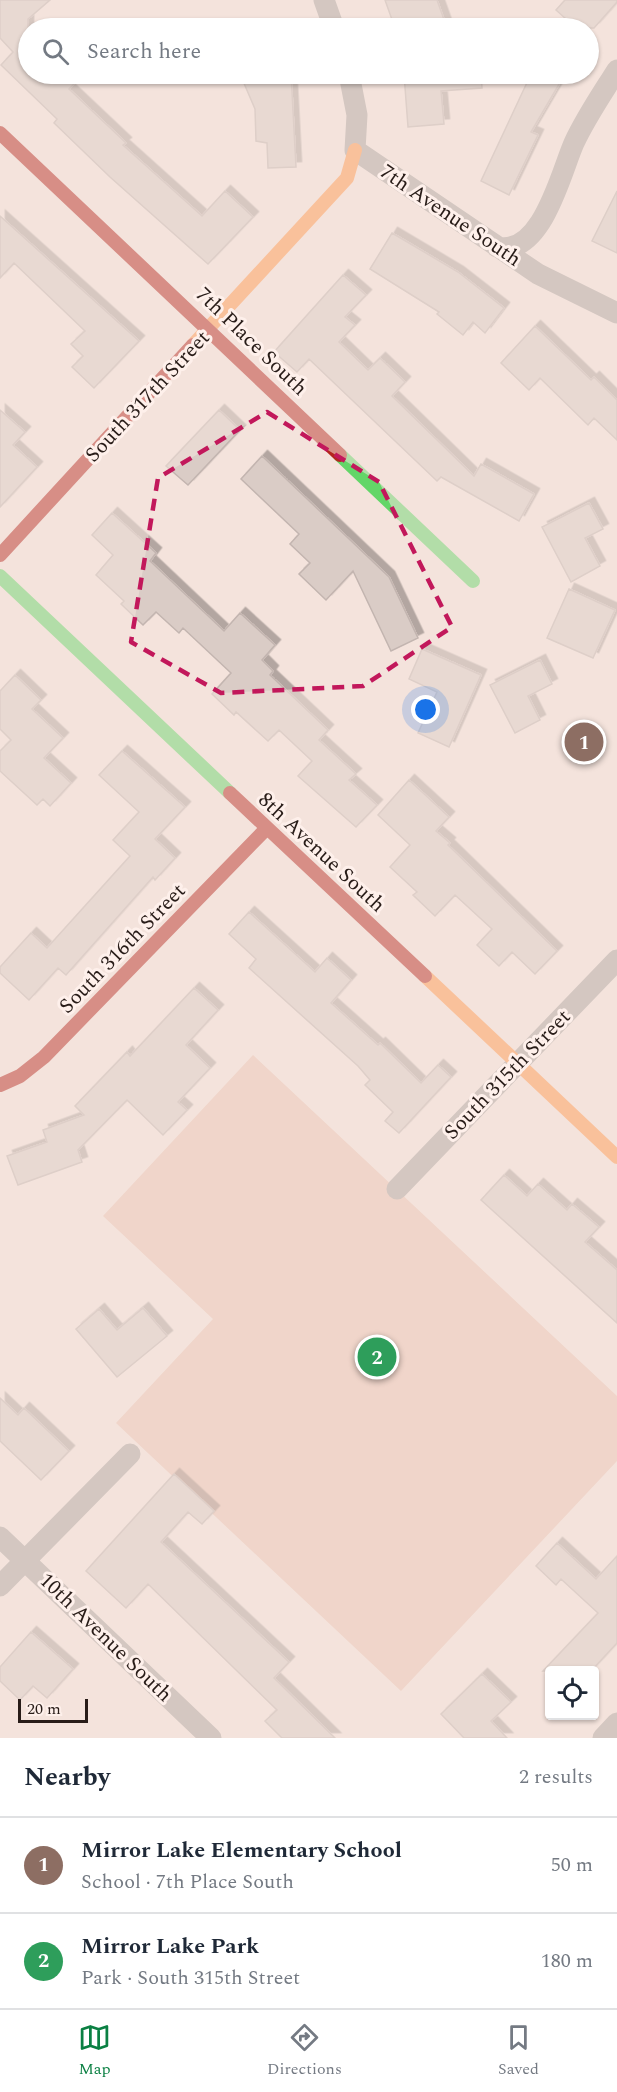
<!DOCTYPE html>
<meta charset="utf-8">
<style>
body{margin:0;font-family:Spectral,serif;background:#f2f2f3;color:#1f2937}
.controls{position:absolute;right:18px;bottom:18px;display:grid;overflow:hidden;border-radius:6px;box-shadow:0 2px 4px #0004}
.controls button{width:54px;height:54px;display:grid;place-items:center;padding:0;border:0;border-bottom:2px solid #e0e1e3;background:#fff;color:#1f2937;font:30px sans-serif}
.scale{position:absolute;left:18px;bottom:15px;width:70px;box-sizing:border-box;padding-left:6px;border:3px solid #281c18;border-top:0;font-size:16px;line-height:21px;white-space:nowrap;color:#281c18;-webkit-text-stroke:4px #fef0eb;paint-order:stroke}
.you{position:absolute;left:426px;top:710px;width:21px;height:21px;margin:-15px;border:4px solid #fff;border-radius:50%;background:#1a73e8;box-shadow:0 0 0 9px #1a73e833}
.badge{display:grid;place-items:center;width:39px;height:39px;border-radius:50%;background:#0b8043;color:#fff;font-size:20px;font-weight:700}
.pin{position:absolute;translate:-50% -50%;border:3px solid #fff;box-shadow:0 2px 6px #0006}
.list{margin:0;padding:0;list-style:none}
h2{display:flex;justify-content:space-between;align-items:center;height:78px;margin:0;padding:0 24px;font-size:26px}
h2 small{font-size:20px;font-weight:400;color:#747a83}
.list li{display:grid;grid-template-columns:39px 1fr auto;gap:18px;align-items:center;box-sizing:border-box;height:96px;padding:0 24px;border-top:2px solid #e0e1e3}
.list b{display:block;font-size:22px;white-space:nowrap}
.list p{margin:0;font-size:20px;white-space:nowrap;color:#747a83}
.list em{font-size:20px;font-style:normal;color:#747a83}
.icon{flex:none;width:33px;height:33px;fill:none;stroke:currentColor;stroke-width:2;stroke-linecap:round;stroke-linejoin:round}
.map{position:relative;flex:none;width:617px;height:1738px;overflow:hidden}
.search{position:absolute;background:#fff;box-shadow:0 2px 4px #0004;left:18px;right:18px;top:18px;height:66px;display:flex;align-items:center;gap:15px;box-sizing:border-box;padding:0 21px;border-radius:33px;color:#747a83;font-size:22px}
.sheet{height:270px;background:#fff}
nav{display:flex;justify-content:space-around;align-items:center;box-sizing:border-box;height:84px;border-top:2px solid #e0e1e3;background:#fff;font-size:16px;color:#747a83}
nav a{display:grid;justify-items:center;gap:3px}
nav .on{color:#0b8043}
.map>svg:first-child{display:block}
.green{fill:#eac3b3}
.building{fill:#daccc6;stroke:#c3b5b0;stroke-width:1.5;filter:url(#shadow)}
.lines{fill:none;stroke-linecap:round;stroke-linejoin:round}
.street{stroke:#ada4a0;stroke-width:21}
.fast{stroke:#63d668;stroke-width:14}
.slow{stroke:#ff974d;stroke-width:14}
.jam{stroke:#b3261e;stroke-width:14}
.marked{fill:none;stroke:#c2185b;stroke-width:4.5;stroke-dasharray:12 8;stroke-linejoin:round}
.labels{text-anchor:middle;stroke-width:6;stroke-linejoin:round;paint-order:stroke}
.street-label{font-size:21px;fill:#281c18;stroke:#fef0eb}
</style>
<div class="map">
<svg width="617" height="1738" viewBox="0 0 617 1738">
<defs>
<filter id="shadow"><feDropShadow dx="5.5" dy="-5.5" stdDeviation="0" flood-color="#0004"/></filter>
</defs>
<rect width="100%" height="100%" fill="#f4e3dc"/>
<path class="green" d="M253,1055l364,341v65l-216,230 -285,-268 97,-104 -110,-103z"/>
<path class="building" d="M0,0h50l-22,19v55h56l-15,15 57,54 -3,2 79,71 23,-25 28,26 -45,47 -98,-87 -56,-54 3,-4 -56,-54 12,-13 -13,-14z
M385,0h52l10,28h-52z
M565,0h52v2l-23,26h-18l-20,-18z
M240,74h51l5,93 -28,1 -1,-25 -11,-2 -1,-32z
M404,74h77l1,14 -41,3 3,33 -36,3z
M531,74h34l-34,58 7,3 -29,60 -28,-14z
M617,191v62l-25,-12z
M0,216l139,125 -45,47 -22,-21 11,-11 -12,-12 14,-13 -71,-68 -14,15z
M392,233l66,39 46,36 -19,25 -12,-11 -10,13 -26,-21 2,-2 -69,-43z
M343,275l23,20 -21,22 10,8 -16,17 29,28 12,-12 25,24 -13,14 82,80 7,-12 53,30 -15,27 -78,-44 -4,4 -128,-122 -12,13 -23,-20z
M535,326l56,54 3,-3 23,23v40l-23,-22 -6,7 -48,-47 -11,12 -28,-27z
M0,410l25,22 -12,13 24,22 -37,40z
M219,410l21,20 -52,55 -22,-19z
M262,456l127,121 29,61 -27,13 -38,-80 -27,29 -27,-26 11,-11 -20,-19 9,-10 -58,-55z
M589,503l14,26 -18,9 15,28 -29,16 -29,-55z
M112,513l44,40 -6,8 74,70 16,-18 35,32 -13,15 11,11 -3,4 58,55 -9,10 37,34 -7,6 28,25 -21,22 -58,-51 14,-15 -33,-31 -11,11 -32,-29 -2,3 -22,-21 19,-21 -48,-45 -4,5 -23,-21 -13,13 -22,-21 3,-3 -28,-26 17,-20 -21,-20z
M569,589l46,21 -22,48 -46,-20z
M422,649l59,26 -32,72 -31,-14 19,-41 -28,-13z
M540,660l12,24 -24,12 12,24 -25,13 -25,-48z
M15,675l26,25 -9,9 31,29 -19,20 27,25 -21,23 -7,-7 -6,6 -37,-34v-20l11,-11 -11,-11v-38z
M122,751l63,56 -30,32 20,19 -20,22 -2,-3 -87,98 -8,-7 -29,32 -29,-27v-6l31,-34 16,15 83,-92 -17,-16 26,-28 -40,-37z
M409,780l40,37 -13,14 14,12 -2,2 109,106 -22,23 -23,-22 -13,14 -22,-21 15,-16 -37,-34 -20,21 -22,-21 4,-3 -27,-25 20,-22 -32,-30z
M249,912l66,60 12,-14 24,22 -20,23 47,42 2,-2 41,40 17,-18 13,12 -52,56 -14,-12 8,-9 -28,-27 5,-5 -12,-14 -109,-98 7,-9 -27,-25z
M194,988l24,22 -32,35 24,23 -32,34 9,8 -24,25 -36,-35 -49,50 4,12 -64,23 -11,-29 40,-14 -4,-12 41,-15 -9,-9 52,-54 3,4z
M504,1175l23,21 11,-12 29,26 5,-6 27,23 -14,15 32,28v53l-136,-123z
M143,1308l24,28 -50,41 -41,-48 23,-20 18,21z
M0,1398l18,17 6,-7 45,43 -28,29 -41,-39z
M174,1474l40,37 -12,13 -14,-12 -27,30 128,120 -15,16 61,60h-53l-17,-17 12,-11 -129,-126 -22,24 -40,-37z
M557,1543l39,36 21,-23v87l-26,28h-48l55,-58 -37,-34 -5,6 -20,-19z
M31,1632l42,37 -26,29 -14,-12 -13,14 -20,-19v-14z
M482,1674l29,28 -20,19 16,17h-43l-23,-24z"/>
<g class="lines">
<path class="street" d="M324,0l10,28
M349,74l8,41 -2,35 183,124 79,39
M497,247c45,10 64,-75 77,-104 12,-26 28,-49 43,-73
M397,1189l220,-229
M0,1537l211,201
M0,1586l130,-132
M603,1738l14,-15"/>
<path class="fast" d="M340,455l133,126
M0,576l230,217"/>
<path class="slow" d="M193,345l154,-167 8,-28
M425,976l192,181"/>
<path class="jam" d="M0,133l340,322
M0,555l193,-210
M230,793l195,183
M0,1085l20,-9 24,-19 222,-228"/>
</g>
<path d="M0 0H617V1738H0ZM267,412l112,70 73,145 -89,59 -142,7 -90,-51 27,-164z" fill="#f4e3dc" fill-opacity=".55" fill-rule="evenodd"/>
<path class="marked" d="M267,412l112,70 73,145 -89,59 -142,7 -90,-51 27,-164z"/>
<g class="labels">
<g class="street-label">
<text transform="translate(451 215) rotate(34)" y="7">7th Avenue South</text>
<text transform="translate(252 341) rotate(44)" y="7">7th Place South</text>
<text transform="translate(147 396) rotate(-47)" y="7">South 317th Street</text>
<text transform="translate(322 852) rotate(43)" y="7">8th Avenue South</text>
<text transform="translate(122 948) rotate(-46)" y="7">South 316th Street</text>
<text transform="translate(507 1074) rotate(-46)" y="7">South 315th Street</text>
<text transform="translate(106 1637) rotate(44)" y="7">10th Avenue South</text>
</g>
</g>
</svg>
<div class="controls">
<button><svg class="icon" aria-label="locate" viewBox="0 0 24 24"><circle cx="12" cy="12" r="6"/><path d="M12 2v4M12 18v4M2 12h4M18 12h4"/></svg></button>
</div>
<div class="scale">20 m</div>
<div class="you"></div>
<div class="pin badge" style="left:584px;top:742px;background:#8d6e63">1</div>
<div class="pin badge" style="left:377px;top:1357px;background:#2e9e5b">2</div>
<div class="search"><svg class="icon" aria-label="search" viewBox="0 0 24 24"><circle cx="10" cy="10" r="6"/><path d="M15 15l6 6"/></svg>Search here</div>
</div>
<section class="sheet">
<h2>Nearby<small>2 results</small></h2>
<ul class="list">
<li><span class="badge" style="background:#8d6e63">1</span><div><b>Mirror Lake Elementary School</b><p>School · 7th Place South</p></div><em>50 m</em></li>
<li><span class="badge" style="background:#2e9e5b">2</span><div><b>Mirror Lake Park</b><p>Park · South 315th Street</p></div><em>180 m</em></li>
</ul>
</section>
<nav>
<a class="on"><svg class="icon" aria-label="map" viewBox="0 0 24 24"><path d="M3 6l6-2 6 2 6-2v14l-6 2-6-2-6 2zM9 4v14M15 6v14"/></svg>Map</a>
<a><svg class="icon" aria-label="directions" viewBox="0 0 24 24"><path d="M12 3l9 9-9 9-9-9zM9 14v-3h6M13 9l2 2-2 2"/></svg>Directions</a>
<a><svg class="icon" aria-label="saved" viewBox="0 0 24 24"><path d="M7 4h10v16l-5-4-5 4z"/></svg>Saved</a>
</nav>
